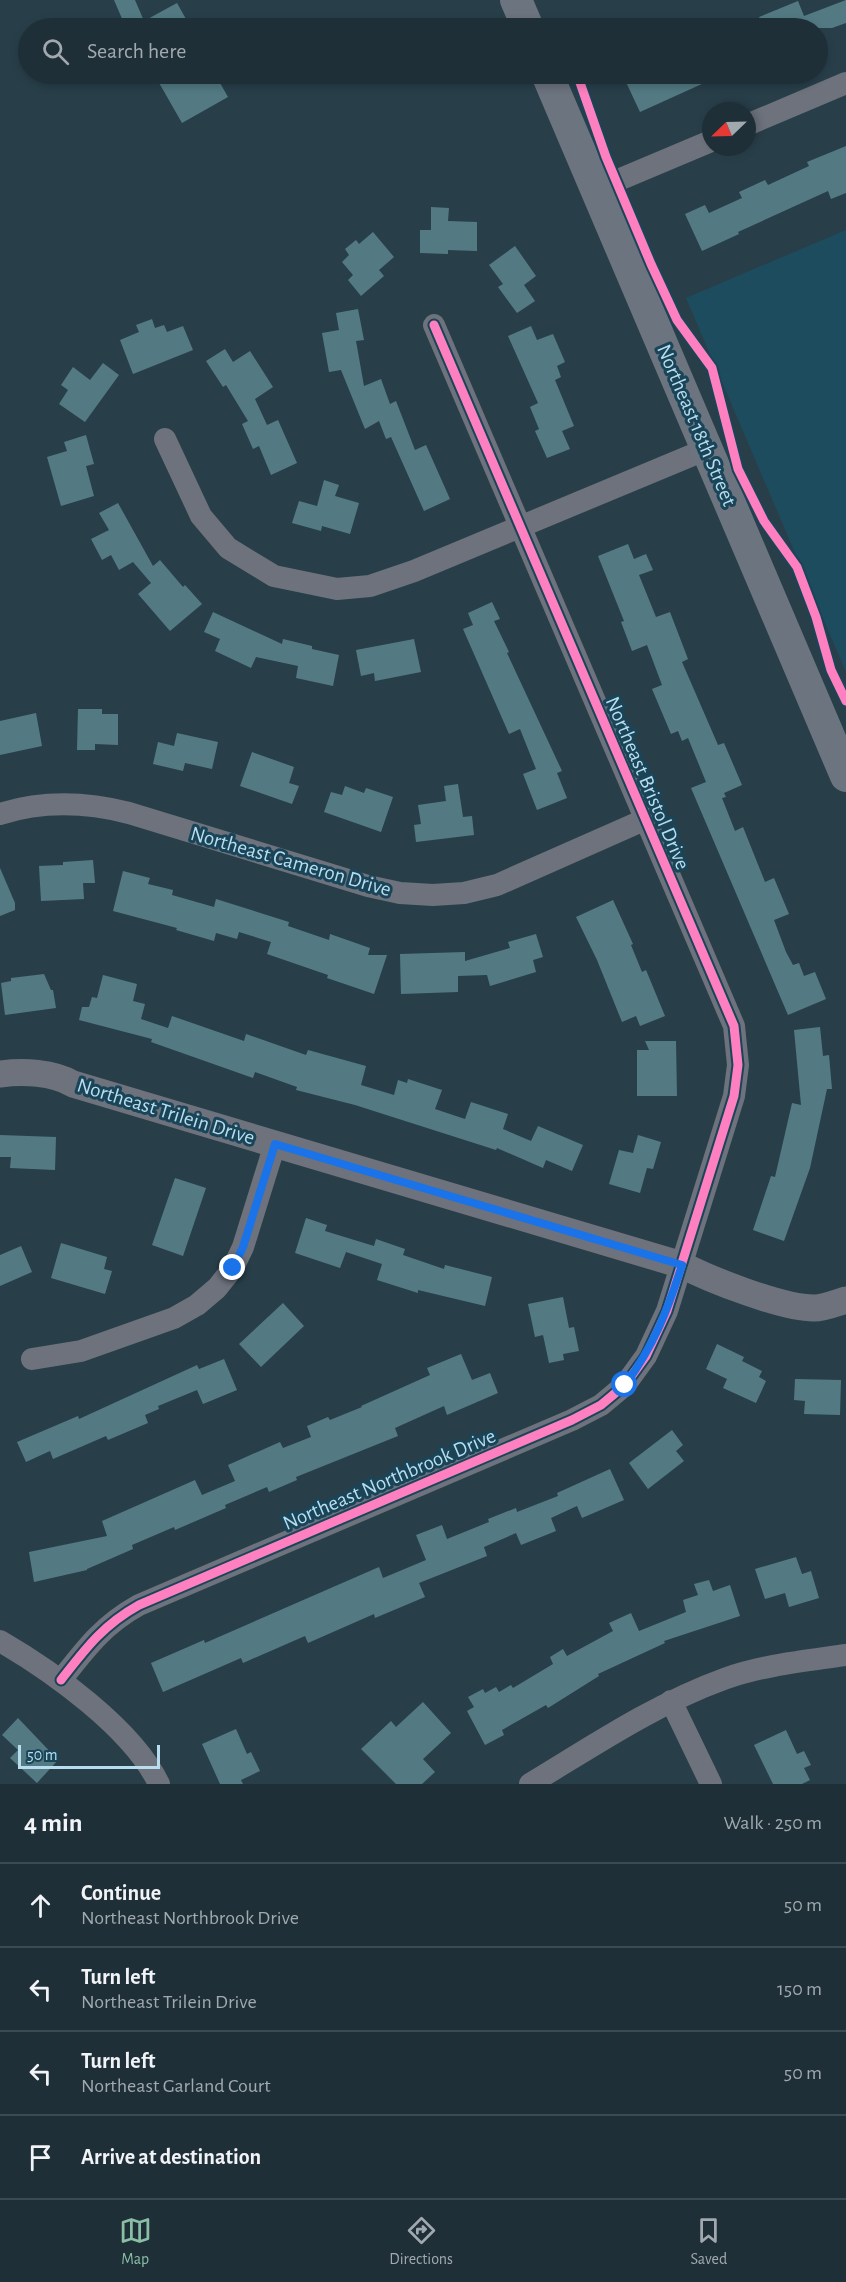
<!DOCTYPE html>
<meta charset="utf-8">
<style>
body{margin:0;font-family:"Alegreya Sans",sans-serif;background:#263740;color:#f1f3f6}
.compass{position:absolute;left:702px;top:102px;width:54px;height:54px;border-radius:50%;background:#1e2f38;box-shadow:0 3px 9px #0003;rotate:247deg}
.scale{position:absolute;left:18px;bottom:15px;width:142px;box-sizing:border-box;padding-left:6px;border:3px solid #b7ddef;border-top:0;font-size:16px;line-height:21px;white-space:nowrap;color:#b7ddef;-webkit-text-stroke:4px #1a4558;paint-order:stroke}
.stop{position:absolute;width:18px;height:18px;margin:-14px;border:4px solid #1a73e8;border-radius:50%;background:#fff}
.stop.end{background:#1a73e8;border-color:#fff;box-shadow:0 2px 6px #0008}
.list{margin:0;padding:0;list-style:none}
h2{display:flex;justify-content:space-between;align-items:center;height:78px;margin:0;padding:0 24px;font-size:26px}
h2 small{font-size:20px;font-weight:400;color:#a1a9ae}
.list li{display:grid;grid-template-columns:39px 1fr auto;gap:18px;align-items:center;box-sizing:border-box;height:84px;padding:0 24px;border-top:2px solid #3c4a53}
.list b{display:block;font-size:22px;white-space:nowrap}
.list p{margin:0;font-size:20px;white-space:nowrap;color:#a1a9ae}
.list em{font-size:20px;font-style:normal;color:#a1a9ae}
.icon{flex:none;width:33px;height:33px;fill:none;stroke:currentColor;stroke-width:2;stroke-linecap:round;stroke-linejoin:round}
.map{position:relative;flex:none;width:846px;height:1784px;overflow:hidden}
.search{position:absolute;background:#1e2f38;box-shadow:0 3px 9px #0003;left:18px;right:18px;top:18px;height:66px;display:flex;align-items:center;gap:15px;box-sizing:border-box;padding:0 21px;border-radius:33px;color:#a1a9ae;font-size:22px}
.sheet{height:414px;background:#1e2f38}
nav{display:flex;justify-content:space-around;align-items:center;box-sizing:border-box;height:84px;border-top:2px solid #3c4a53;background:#1e2f38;font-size:16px;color:#a1a9ae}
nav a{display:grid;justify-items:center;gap:3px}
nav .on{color:#8abfa5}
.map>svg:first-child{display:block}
.built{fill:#1e4c5f}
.building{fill:#537a83}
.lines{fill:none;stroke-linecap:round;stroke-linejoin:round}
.minor{stroke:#6d727d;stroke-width:22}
.tertiary{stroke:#6d727d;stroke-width:27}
.secondary{stroke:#6c7480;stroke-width:32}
.cycleway-casing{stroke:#1a4558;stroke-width:13}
.cycleway{stroke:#ff80c0;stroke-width:9}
.route{stroke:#1a73e8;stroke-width:8}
.labels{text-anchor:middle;stroke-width:6;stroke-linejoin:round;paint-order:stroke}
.street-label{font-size:21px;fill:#b7ddef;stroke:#1a4558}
</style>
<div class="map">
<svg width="846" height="1784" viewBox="0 0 846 1784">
<rect width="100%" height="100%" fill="#283f4a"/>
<path class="built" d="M846,230v442l-160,-374z"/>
<path class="building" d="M114,0h21l9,21 33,-18 14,25h-65z
M846,0v23l-14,5h-68l-5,-11 39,-16 6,15z
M154,74h61l13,23 -46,26z
M639,74h85l-84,38 -15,-32z
M846,146v47l-15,6 -3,-8 -90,41 1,2 -37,17 -17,-37 20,-9 4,8 33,-15 -3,-6 26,-12 3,5 41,-19 -2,-4z
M431,207l18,1 -1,13 29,1v29l-29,-1v4l-28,-1v-23h11z
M373,232l21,25 -15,13 5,6 -23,20 -13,-16 5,-5 -11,-13 7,-7 -4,-6 11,-9 3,4z
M515,246l21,30 -12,9 11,16 -18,12 -19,-26 5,-3 -14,-19z
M358,309l6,31 -8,1 8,45 17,-7 9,25 6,-3 19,49 11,-5 24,54 -26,12 -33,-74 -5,2 -7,-18 -14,8 -24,-59 -12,2 -7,-39 17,-3 -3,-17z
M152,319l3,9 9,-3 3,7 16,-6 10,24 -60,24 -13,-34 19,-8 -3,-7z
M531,326l6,14 16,-6 12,28 -8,4 4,11 -6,3 19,46 -12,5 8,18 -23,9 -12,-27 4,-2 -9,-22 8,-4 -30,-67z
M225,349l8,13 17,-11 23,36 -18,12 12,26 11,-5 19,43 -26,12 -12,-29 -6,3 -11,-25 6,-3 -22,-36 -3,2 -17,-26z
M103,363l16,12 -34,47 -26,-18 9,-14 -7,-5 12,-18 17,13z
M86,435l8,29 -8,2 8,30 -33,10 -14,-49 20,-6 -3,-9z
M324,480l15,5 -4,11 24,7 -9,31 -28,-8 -1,5 -29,-8 7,-22 18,5z
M118,503l35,63 7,-6 23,27 2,-2 17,19 -32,27 -32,-37 13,-11 -18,-21 -14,8 -8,-15 -9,5 -11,-21 18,-9 -10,-17z
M628,544l6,15 12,-5 7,16 -14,5 17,42 14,-5 18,47 -6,3 36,83 6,-2 18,42 -18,8 2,4 -4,1 13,33 8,-4 22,55 9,-4 15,36 -15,6 12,32 7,13 6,-2 5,13 11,-4 11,27 -38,16 -97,-227 15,-6 -18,-44 -6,3 -4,-10 -7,3 -19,-45 10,-4 -15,-40 -15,6 -11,-29 3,-1 -26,-65z
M492,602l8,17 -6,2 15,31 -2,1 55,118 -5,2 10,25 -30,12 -14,-36 13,-5 -16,-40 -11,5 -46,-105 10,-4 -5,-12z
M213,612l69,32 1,-5 29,7v3l27,6 -6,31 -37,-8 2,-12 -42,-9 -5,11 -36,-17 5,-12 -16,-7z
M414,639l7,33 -46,9 -1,-8 -13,3 -5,-26z
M78,709h24v5h16v31l-23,-1v6h-18z
M36,713l6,33 -42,9v-34z
M177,733l41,9 -6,27 -27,-6 -2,8 -30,-7 5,-22 16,4z
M252,752l42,15 -5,16 10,3 -7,18 -52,-18z
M458,784l5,33 9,-1 2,19 -58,7 -2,-17 7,-1 -3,-19 28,-4 -2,-15z
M345,786l19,7 2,-5 27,9 -12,35 -57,-20 7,-20 11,3z
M93,860l2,23h-12l1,16 -43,2 -2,-35 24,-1v-3z
M0,868l15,35v7l-15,6z
M123,871l27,7 -2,6 25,6 -1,5 42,12 2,-8 73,23 -1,4 41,14 1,-6 40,14 -2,7h19l-13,39 -47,-16 1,-3 -61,-21 4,-12 -32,-10 -2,7 -21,-6 -2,8 -38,-11 1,-2 -64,-17z
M613,900l20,44 -2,1 11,27 4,-2 19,46 -25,10 -4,-10 -14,6 -25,-62 -21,-43z
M536,934l7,23 -10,3 3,12 -46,14 -3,-11 -29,1v16l-57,2 -1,-40 65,-2v9l45,-13 -2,-6z
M44,974l7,16h2l3,18 -51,7 -4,-32 10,-2v-3z
M103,975l34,9 -4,17 12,3 -4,15 27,9 4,-12 72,25 2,-7 60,21 2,-5 58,16 -5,19 33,10 4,-15 9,3 1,-4 34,11 -7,19 30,10 6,-17 37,12 -5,15 28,12 7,-15 45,19 -11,26 -26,-11 -3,8 -46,-20 -1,2 -141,-45 -59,-15 1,-3 -42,-15 -2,6 -102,-36 1,-3 -73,-19 3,-13h7l3,-10 5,1z
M820,1027l3,29 6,-1 3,34h-5l-17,79 -26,73 -31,-11 18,-54 4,1 17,-74 9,2 -7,-75z
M645,1041h31l1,55h-40v-46h12z
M0,1135l56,2 -1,33 -45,-2 1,-11h-11z
M638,1135l23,7 -8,27 -6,-1 -7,25 -31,-9 10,-34 14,3z
M175,1178l31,10 -23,68 -31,-11z
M306,1218l21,7 -2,6 49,15 2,-7 29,10 -2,6 41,14 1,-4 47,12 -7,29 -67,-16v3l-41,-13 5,-16 -36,-12 -6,16 -45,-15z
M61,1243l46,14 -3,12 8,2 -7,23 -54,-16z
M21,1246l11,26 -32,14v-31z
M563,1297l6,31 5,-1 5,24 -16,3 1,6 -15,3 -6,-28 -8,2 -7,-33z
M283,1303l21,23 -43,41 -22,-23z
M717,1344l27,13 -2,4 20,10 -3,6 7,4 -10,22 -33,-15 4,-9 -21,-10z
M461,1354l11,26 18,-7 8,20 -51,22 -3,-9 -49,22 3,8 -102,41 1,3 -28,12 -2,-5 -42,18 1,3 -51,22 -1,-3 -42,18 1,4 -46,20v1l-53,12 -5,-30 78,-16 -5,-15 93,-41 7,15 33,-14 -7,-16 52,-23 3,6 28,-11 -4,-11 21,-9 2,3 32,-13 -1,-1 69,-31 -3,-7z
M224,1359l13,31 -34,14 -6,-14 -39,16 1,3 -14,6 3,8 -40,17 -2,-4 -53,23 -3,-8 -24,11 -9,-20 61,-26 1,3 118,-54 2,4z
M795,1379l46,1 -1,35 -36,-1 1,-13 -11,-1z
M672,1430l11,15 -7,6 8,10 -36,28 -19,-26z
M610,1469l14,31 -42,18 -5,-12 -26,12 5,13 -35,14 -5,-12 -32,14 3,9 -68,27 6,14 -50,21 -1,-4 -66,29 -3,-7 -62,27 -2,-5 -78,34 -12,-29 53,-23 1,3 174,-76 4,11 43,-18 -10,-25 26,-10 5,14 42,-17 -1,-3 28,-11 1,4 41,-16 -1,-3z
M796,1557l6,17 9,-3 8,27 -30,9 -4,-14 -20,6 -10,-30z
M709,1580l4,11 17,-6 10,31 -76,25 1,2 -67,31 1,2 -51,32 -2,-3 -44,25 2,5 -19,10 -18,-34 7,-4 -6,-10 15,-8 2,4 11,-6 3,5 12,-7 2,3 40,-24 -3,-7 13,-8 4,7 46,-25 -4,-8 22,-10 8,18 47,-19 -3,-12 15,-5 -4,-11z
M423,1702l28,31 -28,26 12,13 -13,12h-26l-35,-35 30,-28 5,6z
M18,1718l40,42 -21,23 -27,-25 8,-8 -16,-15z
M236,1729l11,25 4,-2 9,19 -19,9 2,4h-23l-18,-40z
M786,1730l11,24 7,-3 7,14 -7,3 6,12 -8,4h-29l-19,-39z"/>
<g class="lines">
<path class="minor" d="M747,125l99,-42
M597,189l114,-48
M165,439l36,77 27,32 46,28 63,13 33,-3 44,-15 293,-122
M0,814c44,-14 86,-12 129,-1l239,73 32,7 33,2 31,-2 33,-8 147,-65
M32,1359l49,-8 93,-33 23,-13 20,-17 16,-20 10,-21 32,-103
M0,1641c52,30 133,88 159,143
M61,1680c25,-32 42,-55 78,-75l433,-185 29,-15 24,-20 21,-29 21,-45 67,-215 4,-31 -4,-39 -300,-701
M671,1701l40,83
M530,1784c63,-38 125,-80 194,-105 39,-14 81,-18 122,-24"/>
<path class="tertiary" d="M0,1074c23,-3 53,-2 73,10l609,181c29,15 100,43 132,43 10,0 22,-5 32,-8"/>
<path class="secondary" d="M516,0l12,28
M547,74l299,702"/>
<defs>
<path id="cycleway" d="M577,74l29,83 45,107 26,56 35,48 26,101 26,52 33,46 19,50 15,53 15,31
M61,1680c25,-32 42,-55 78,-75l433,-185 29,-15 24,-20 21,-29 21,-45 67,-215 4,-31 -4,-39 -300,-701"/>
</defs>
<use href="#cycleway" class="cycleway-casing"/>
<use href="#cycleway" class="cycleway"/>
</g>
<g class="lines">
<path class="route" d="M233,1268l10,-21 32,-103 407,121c-15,47 -28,80 -57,120"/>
</g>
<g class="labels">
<g class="street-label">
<text transform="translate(697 425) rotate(67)" y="7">Northeast 18th Street</text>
<text transform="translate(648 783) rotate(67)" y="7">Northeast Bristol Drive</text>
<text transform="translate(291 861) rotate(16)" y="7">Northeast Cameron Drive</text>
<text transform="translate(166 1111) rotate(17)" y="7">Northeast Trilein Drive</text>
<text transform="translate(389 1479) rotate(-23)" y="7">Northeast Northbrook Drive</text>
</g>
</g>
</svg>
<svg class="compass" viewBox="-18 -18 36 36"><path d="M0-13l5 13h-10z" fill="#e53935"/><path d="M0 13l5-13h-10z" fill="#a1a9ae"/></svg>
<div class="scale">50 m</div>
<div class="stop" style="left:625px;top:1385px"></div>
<div class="stop end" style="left:233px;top:1268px"></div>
<div class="search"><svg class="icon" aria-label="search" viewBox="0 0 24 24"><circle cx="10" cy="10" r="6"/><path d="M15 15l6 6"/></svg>Search here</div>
</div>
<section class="sheet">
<h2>4 min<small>Walk · 250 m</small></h2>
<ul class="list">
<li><svg class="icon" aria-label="ahead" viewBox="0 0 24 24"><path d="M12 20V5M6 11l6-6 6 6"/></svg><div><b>Continue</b><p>Northeast Northbrook Drive</p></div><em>50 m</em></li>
<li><svg class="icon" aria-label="left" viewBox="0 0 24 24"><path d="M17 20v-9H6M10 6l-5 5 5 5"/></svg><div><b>Turn left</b><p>Northeast Trilein Drive</p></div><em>150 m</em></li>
<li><svg class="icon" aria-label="left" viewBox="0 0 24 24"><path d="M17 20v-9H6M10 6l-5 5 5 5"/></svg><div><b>Turn left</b><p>Northeast Garland Court</p></div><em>50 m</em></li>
<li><svg class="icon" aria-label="arrive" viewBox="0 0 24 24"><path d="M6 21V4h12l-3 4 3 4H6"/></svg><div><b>Arrive at destination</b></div></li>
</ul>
</section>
<nav>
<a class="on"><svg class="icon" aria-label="map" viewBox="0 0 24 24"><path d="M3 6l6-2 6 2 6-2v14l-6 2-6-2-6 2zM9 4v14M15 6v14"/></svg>Map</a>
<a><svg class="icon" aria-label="directions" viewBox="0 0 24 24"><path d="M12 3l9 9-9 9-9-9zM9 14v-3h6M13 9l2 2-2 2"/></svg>Directions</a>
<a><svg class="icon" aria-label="saved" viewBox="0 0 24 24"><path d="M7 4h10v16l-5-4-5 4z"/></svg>Saved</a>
</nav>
